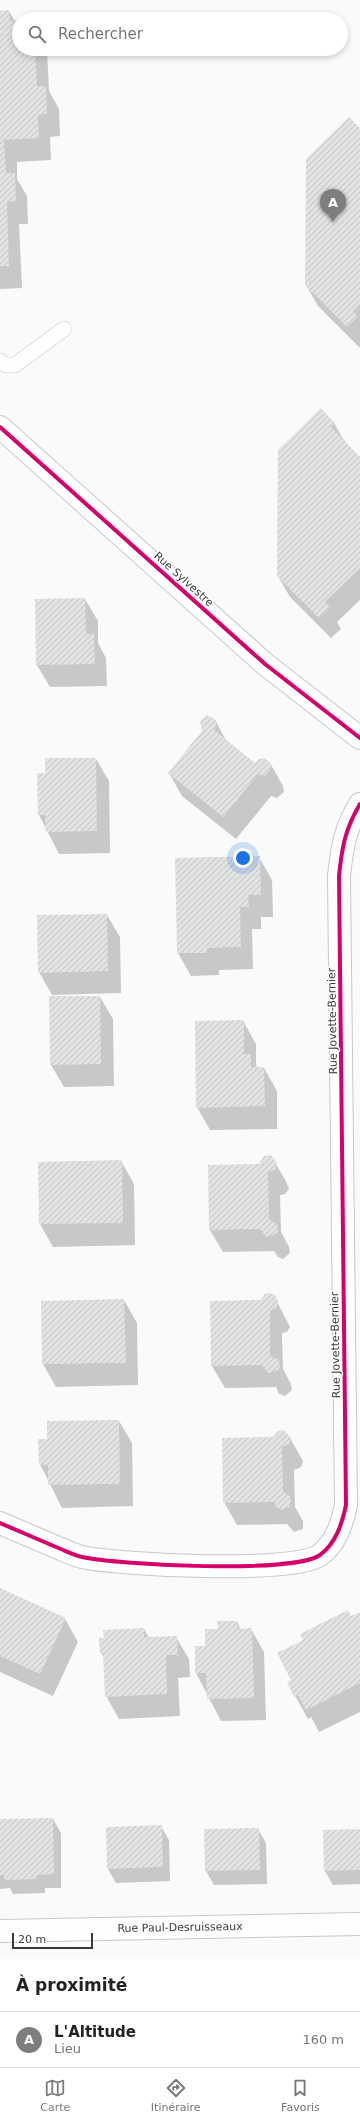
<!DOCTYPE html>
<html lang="fr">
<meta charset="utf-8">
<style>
body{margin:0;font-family:"DejaVu Sans",sans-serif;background:#f6f6f6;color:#222}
.scale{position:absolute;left:12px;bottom:10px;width:81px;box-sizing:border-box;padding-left:4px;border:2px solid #3a3b3c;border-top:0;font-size:11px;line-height:14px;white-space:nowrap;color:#3a3b3c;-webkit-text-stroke:3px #fff;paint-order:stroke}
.you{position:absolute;left:243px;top:858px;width:14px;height:14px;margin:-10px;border:3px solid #fff;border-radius:50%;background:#1a73e8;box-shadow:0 0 0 6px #1a73e833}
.badge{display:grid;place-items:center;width:26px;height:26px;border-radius:50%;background:#7d7e7f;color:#fff;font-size:13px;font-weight:700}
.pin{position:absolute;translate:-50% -33px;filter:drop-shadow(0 1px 2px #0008)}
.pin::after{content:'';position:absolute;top:21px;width:14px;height:12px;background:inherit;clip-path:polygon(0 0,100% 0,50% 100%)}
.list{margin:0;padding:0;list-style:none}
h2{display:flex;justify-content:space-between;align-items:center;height:52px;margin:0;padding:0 16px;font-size:17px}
h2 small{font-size:13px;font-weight:400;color:#767676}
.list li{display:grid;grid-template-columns:26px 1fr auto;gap:12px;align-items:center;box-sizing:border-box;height:56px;padding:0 16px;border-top:1px solid #e0e0e0}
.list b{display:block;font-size:15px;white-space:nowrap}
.list p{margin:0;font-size:13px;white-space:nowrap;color:#767676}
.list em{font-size:13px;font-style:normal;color:#767676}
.icon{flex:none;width:22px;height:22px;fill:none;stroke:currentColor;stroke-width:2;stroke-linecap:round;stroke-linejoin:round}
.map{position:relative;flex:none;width:360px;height:1959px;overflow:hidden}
.search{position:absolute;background:#fff;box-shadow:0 2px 6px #0003;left:12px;right:12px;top:12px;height:44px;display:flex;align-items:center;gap:10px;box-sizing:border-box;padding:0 14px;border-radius:22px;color:#767676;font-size:15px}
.sheet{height:108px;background:#fff}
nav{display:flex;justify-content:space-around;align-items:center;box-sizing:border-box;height:56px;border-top:1px solid #e0e0e0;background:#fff;font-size:11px;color:#767676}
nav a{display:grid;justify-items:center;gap:2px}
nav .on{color:#7d7e7f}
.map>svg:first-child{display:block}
.shadow{fill:#0003}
.building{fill:url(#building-hatch)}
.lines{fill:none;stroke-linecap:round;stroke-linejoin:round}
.service-casing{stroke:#c7c8c9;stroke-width:16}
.minor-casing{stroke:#c7c8c9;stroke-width:24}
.service{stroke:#fefefe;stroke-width:15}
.minor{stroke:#fefefe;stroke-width:22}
.cycleway-casing{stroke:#fff;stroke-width:6}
.cycleway{stroke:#d6006c;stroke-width:4}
.labels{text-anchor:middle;stroke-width:3;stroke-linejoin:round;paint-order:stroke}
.street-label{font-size:11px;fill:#3a3b3c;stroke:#fff}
</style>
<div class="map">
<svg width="360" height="1959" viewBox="0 0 360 1959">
<defs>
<pattern id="building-hatch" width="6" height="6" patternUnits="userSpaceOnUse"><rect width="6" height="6" fill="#e1e3e3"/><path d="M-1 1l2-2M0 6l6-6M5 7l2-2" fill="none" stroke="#c2c4c4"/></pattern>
</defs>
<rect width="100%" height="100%" fill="#f9fafb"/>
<path class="shadow" d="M9,11l6,10h4v28h28l2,42 10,18 1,27 -10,1 1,23 -34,2v17l10,17 1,28h-9l3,64 -22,1v-277z
M360,130v217h-1l-41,-41 -12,-21z
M334,423l12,21 14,14v142l-23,22 4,7 -10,9 -41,-41 -12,-21 1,-126z
M85,599l13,22v22l8,15 1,28 -57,1 -13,-22z
M215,720l12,22 28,22 10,-5 5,4 13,23 1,6 -7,6 -6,-2 -35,43 -54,-43 -13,-23 34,-42z
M96,759l13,22 1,72 -51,1 -20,-39 7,-41z
M259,857l13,23 1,37h-12v12h-9l1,40 -34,1v5l-28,1 -13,-23 -2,-94z
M107,915l13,22 1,56 -69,2 -13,-23z
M100,997l13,22 1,67 -50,1 -13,-22z
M243,1021l13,23v21l2,3h6l13,23v38l-67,1 -13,-23z
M271,1156l15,25 3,8 -4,5 -5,1 1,37 8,15 1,6 -7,6 -5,-2 -4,-6 -51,1 -13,-22 50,-65z
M121,1161l13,23 1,61 -82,2 -13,-23 -1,-61z
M274,1296l16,31 -3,5 -5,1 1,36 8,15 1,6 -7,6 -6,-2 -3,-7 -51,1 -13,-22 49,-65z
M124,1300l13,23 1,62 -82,2 -13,-23 -1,-62z
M119,1421l13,22 1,63 -71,2 -22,-44 8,-24z
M290,1438l13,23 -2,6 -7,3 1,37 8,14v8l-9,3 -7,-8 -50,1 -13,-23z
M0,1589l65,30 13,23 -25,54 -53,-24z
M360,1613v99l-41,20 -8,-15 -3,2 -20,-36 63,-65z
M237,1622l4,8 10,-1 13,23 2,68 -45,1 -25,-48v-26h11l12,-17z
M144,1629l5,9 27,-1 13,22 1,18 -12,1 2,38 -61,3 -13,-23 -1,-36 -4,-7 -1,-14z
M53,1819l8,14v55h-16v5l-32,1 -3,-6 -10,1v-69z
M161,1826l8,14 1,41 -54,2 -8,-14z
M258,1829l8,14 1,41 -53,1 -8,-14z
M360,1830v54l-27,1 -8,-14 -1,-40z"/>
<path class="building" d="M9,10l1,11 9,-1v29h16l2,37h9l1,28 -9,1 1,23 -35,2 2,33h9l1,28 -9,1 2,64h-9v-255z
M349,117l11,11v176l-7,7 5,5 -11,11 -42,-42 1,-126z
M321,408l14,15 -4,4 29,30v111l-35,34 5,5 -11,11 -42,-42 1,-126z
M85,598l1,36h8l1,30 -59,1 -1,-66z
M207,715l9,5v6l-2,4 41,33 4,-4 6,-1 7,8 -5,8 -3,2 -6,-2 -35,43 -55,-44 34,-42 -2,-10z
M45,758h51l1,73 -51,1 -1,-17h-7l-1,-42h8z
M260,856l1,39h-13l1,12h-9l1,40 -34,1v5h-30l-2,-95z
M107,914l1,57 -70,2 -1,-58z
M49,996h51l1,68 -51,1z
M244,1020v34h7v13h13l1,39 -69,2 -1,-87z
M271,1155l6,8 -2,7 -7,2 1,47 8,5 1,7 -2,3 -10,3 -6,-8 -51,1 -1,-65 51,-1 5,-8z
M122,1160l1,63 -84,1 -1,-62z
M269,1293l6,2 3,6 -1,6 -7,4v45l9,4 1,7 -2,3 -10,3 -6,-8 -51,1 -1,-65 51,-1 4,-6z
M124,1299l2,64 -84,1 -1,-63z
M119,1420l1,64 -72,1v-20h-9l-1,-26h9v-18z
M284,1430l7,8 -2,6 -7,3 1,45 8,5 -1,10 -9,3 -6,-4v-4l-52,1 -1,-65 51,-1 5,-6z
M0,1588l66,30 -26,56 -40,-18z
M348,1610l3,6 9,-4v71l-54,27 -8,-15 -4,2 -7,-15 4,-2 -14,-27 26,-13 -3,-6z
M217,1621h20l1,8 14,-1 2,70 -47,1 -1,-26h-11v-27h10v-17h13z
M144,1628v9l33,-1 1,19h-12l1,39 -62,3 -2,-44h-3l-1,-15h5l-1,-8z
M53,1818l1,56 -17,1v4l-33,1v-5h-4v-56z
M162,1825l1,42 -56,2 -1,-42z
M259,1828l1,42 -55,1 -1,-42z
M360,1829v41l-36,1 -1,-41z"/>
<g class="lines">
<defs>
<path id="service" d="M0,361l6,4h9l49,-36"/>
<path id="minor" d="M0,427l265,237 95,74
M0,1523c19,8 37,16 56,24 8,3 17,8 26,10 37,8 211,17 238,-2 16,-12 22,-31 26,-50l-7,-629c3,-29 6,-47 21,-72
M0,1931l360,-7"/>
</defs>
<use href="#service" class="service-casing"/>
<use href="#minor" class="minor-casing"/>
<use href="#service" class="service"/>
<use href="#minor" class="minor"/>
<defs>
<path id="cycleway" d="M0,427l265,237 95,74
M0,1523c19,8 37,16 56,24 8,3 17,8 26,10 37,8 211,17 238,-2 16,-12 22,-31 26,-50l-7,-629c3,-29 6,-47 21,-72"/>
</defs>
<use href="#cycleway" class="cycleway-casing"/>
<use href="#cycleway" class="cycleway"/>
</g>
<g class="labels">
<g class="street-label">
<text transform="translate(184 579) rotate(42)" y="4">Rue Sylvestre</text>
<text transform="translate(332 1021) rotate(-91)" y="4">Rue Jovette-Bernier</text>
<text transform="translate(335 1345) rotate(-91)" y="4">Rue Jovette-Bernier</text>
<text transform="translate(180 1927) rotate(-1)" y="4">Rue Paul-Desruisseaux</text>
</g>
</g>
</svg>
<div class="scale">20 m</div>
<div class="you"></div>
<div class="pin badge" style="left:333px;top:222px">A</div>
<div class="search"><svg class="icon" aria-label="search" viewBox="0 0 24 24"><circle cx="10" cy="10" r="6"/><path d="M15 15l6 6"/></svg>Rechercher</div>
</div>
<section class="sheet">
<h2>À proximité<small></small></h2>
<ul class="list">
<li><span class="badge">A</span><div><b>L'Altitude</b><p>Lieu</p></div><em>160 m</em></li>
</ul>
</section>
<nav>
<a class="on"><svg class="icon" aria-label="map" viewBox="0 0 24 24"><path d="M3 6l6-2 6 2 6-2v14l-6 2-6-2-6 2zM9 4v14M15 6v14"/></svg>Carte</a>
<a><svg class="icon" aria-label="directions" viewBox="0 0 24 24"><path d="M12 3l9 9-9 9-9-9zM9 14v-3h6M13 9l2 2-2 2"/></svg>Itinéraire</a>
<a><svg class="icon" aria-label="saved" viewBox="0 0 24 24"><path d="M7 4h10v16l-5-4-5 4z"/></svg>Favoris</a>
</nav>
